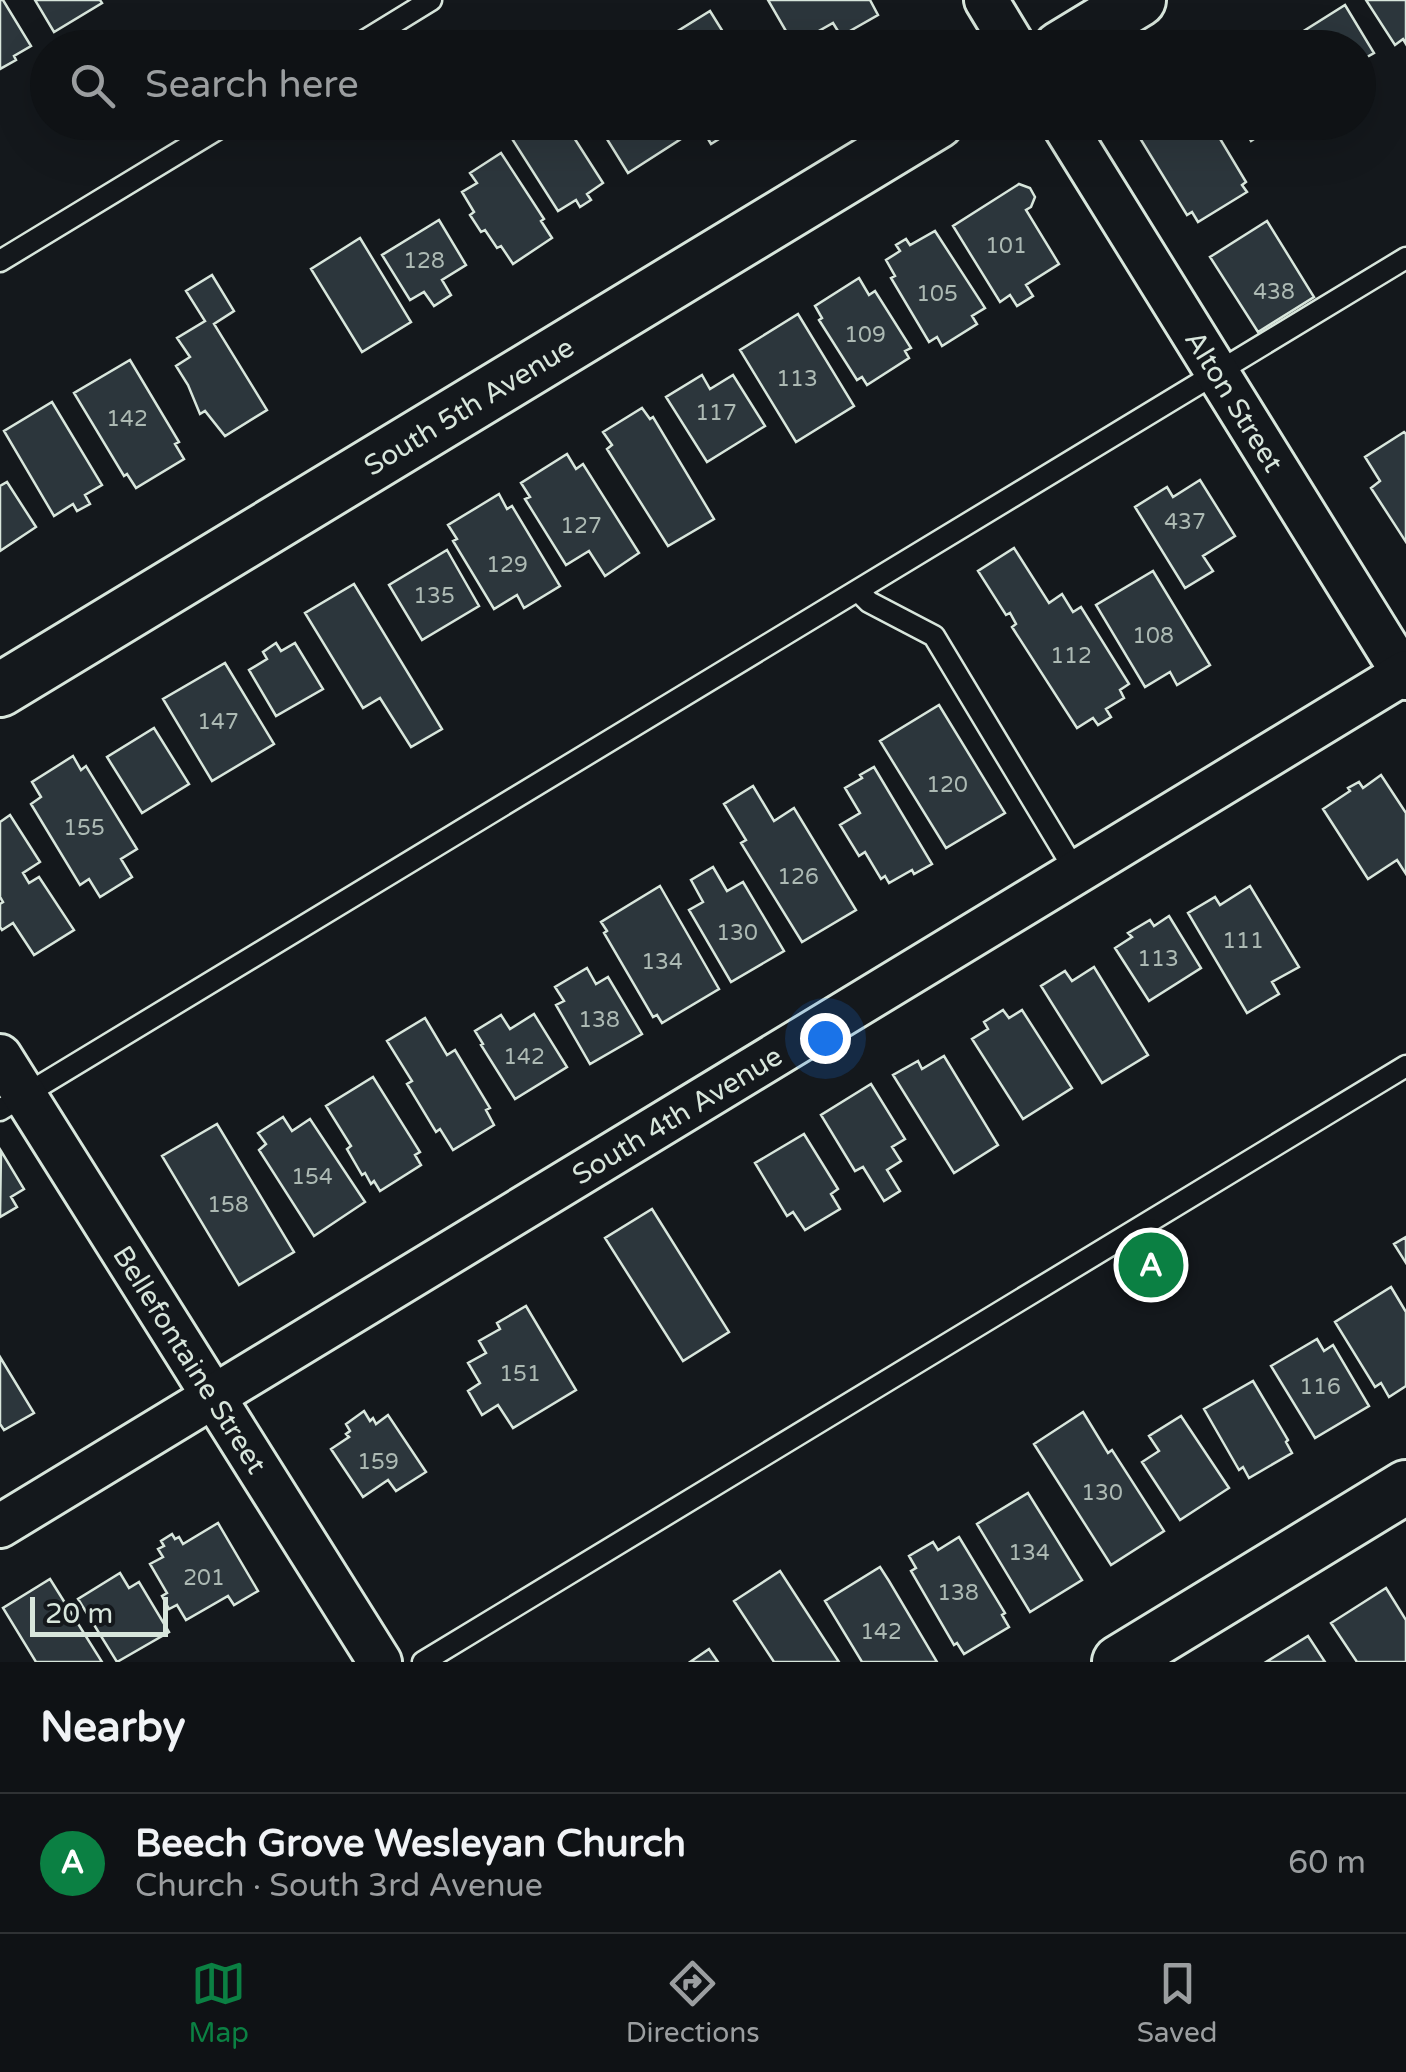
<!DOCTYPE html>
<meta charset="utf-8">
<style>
body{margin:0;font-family:"Varela Round",sans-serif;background:#1d2022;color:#f1f3f6}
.scale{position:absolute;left:30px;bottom:25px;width:138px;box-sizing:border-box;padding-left:10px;border:5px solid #d8e6dc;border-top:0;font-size:28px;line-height:35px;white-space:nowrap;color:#d8e6dc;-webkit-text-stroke:8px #14181c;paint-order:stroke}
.you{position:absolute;left:825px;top:1038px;width:35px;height:35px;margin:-25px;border:8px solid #fff;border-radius:50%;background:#1a73e8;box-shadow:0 0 0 15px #1a73e833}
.badge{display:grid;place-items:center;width:65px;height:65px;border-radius:50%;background:#0b8043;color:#fff;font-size:32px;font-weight:700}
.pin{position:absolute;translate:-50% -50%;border:5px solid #fff;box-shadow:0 2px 10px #0006}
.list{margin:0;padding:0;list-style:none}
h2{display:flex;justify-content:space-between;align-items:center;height:130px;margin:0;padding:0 40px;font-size:42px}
h2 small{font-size:32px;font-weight:400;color:#9b9ea0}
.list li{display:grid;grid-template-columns:65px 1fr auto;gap:30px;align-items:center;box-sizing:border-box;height:140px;padding:0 40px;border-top:2px solid #2f3234}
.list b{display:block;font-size:38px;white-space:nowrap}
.list p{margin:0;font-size:32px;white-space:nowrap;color:#9b9ea0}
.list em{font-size:32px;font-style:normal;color:#9b9ea0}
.icon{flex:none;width:55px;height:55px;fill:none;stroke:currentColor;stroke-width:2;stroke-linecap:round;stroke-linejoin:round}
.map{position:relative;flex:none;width:1406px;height:1662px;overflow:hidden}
.search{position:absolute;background:#0f1215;box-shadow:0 10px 40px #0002;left:30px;right:30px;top:30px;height:110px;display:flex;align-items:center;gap:25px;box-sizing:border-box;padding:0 35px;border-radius:55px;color:#9b9ea0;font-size:38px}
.sheet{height:270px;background:#0f1215}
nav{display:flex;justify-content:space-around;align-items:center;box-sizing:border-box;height:140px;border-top:2px solid #2f3234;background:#0f1215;font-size:28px;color:#9b9ea0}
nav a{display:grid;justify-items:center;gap:5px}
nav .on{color:#0b8043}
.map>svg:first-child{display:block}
.building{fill:#2c363c;stroke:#d8e6dc;stroke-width:2.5}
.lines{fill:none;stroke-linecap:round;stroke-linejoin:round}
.service-casing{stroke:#d8e6dc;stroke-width:25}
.minor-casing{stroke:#d8e6dc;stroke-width:48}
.tertiary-casing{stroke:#d8e6dc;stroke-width:58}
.service{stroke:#14181c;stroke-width:20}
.minor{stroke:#14181c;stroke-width:42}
.tertiary{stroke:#14181c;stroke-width:52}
.labels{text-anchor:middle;stroke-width:8;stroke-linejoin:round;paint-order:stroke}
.number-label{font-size:22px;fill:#adbab4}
.street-label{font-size:28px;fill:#d8e6dc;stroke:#14181c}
</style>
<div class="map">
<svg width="1406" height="1662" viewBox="0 0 1406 1662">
<rect width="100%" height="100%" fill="#14181c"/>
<path class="building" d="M0,0h3l28,46 -17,10 2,4 -16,9z
M35,0h65l2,3 -48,29z
M768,0h102l8,15 -37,21 -8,-13 -39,22z
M1366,0h40v44l-3,-5 -8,6z
M1345,5l29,48 -16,9v-14h-62l-5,-9z
M710,11l23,37h-81v-1z
M527,122h37l39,61 -16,11 4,6 -11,7 -4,-7 -18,11 -49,-77z
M675,122l9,15 -56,36 -31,-50z
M698,122h48l-35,22z
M1136,122h74l36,60 -4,3 5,7 -49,30 -6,-10 -5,3 -52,-85 4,-3z
M1240,122h40l-29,19z
M501,153l43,66 -3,2 11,17 -39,26 -12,-18 -4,2 -12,-18 -4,2 -11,-17 4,-3 -12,-20 15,-9 -7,-10z
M1019,184l11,4 5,9 -4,10 -5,3 33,54 -33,21 7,11 -16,10 -7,-11 -10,7 -47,-76z
M439,220l27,45 -24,15 9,15 -17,11 -10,-14 -14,8 -28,-45z
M1267,221l47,76 -56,35 -48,-75z
M935,231l50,77 -13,8 5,8 -35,22 -5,-9 -8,5 -38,-64 4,-2 -9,-16 14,-9 -4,-6 10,-6 4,6z
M360,238l51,84 -49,30 -51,-83z
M212,275l22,36 -20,13 53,86 -42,26 -20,-25 -5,3 -12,-29 -12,-19 14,-9 -13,-19 28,-17 -19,-30z
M859,278l10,17 6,-4 36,57 -6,3 4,7 -42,27 -5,-8 -5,3 -38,-60 3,-2 -7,-12z
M798,314l56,92 -58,36 -56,-92z
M130,360l49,82 -4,2 9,15 -48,29 -9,-14 -3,2 -50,-83z
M702,375l8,14 23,-14 32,51 -58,36 -41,-65z
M52,402l50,83 -17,10 5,9 -13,7 -4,-7 -19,12 -50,-85z
M642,408l8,11 3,-2 61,102 -46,27 -61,-97 5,-4 -9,-13z
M1404,432l2,2v108l-35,-54 9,-7 -15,-24z
M567,454l9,15 7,-5 56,89 -34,23 -16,-25 -23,14 -41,-66 5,-2 -9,-14z
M1200,480l35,56 -32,20 10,15 -28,17 -50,-81 32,-20 6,10z
M7,482l29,45 -36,24v-65z
M499,494l8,15 5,-3 48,80 -36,22 -7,-13 -23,14 -41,-68 4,-2 -9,-14z
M1014,548l35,55 13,-9 11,18 8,-5 48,77 -9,6 4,8 -18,11 5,8 -13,8 -5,-7 -16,10 -65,-101 4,-3 -6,-11 -4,2 -28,-44z
M447,550l32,56 -57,34 -33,-55z
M1153,571l57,94 -33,20 -7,-13 -25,15 -49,-82z
M354,584l88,145 -31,18 -31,-49 -17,10 -58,-95z
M276,643l5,8 14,-8 28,46 -47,27 -27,-46 18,-11 -4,-7z
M225,663l49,81 -62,37 -49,-82z
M939,705l66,108 -59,35 -66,-107z
M154,728l35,56 -47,29 -35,-56z
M73,756l8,14 5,-4 51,83 -16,10 11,18 -32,20 -11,-18 -9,6 -49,-81 10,-7 -9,-15z
M874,767l58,97 -18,10 -2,-4 -23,13 -4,-7 -4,3 -16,-27 -6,4 -19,-31 20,-12 -15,-25 17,-10 -2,-3z
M1381,775l25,38v61l-9,-14 -29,19 -45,-70 27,-18 -2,-3 11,-6 4,6z
M753,786l21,35 20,-13 62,102 -54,32 -61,-99 5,-3 -22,-36z
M10,815l30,47 -17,11 6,10 10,-6 35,53 -40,25 -21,-32 -11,7 -2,-3v-23l3,-2 -3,-5v-75z
M713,867l14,24 16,-9 41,69 -53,31 -42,-72 14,-8 -12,-22z
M660,886l59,103 -57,34 -5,-8 -4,2 -49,-84 3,-2 -6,-9z
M1250,886l49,81 -27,15 7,12 -32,19 -59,-100 27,-16 5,8z
M1169,916l32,52 -52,33 -34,-53 17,-11 -4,-4 22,-13 4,6z
M1094,967l54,88 -46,28 -61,-97 24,-15 7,10z
M587,968l9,16 12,-7 34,57 -52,30 -34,-59 8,-4 -9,-14z
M1003,1010l6,8 13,-8 50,78 -49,31 -51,-80 16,-10 -4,-7z
M534,1014l33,53 -52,32 -34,-54 2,-1 -8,-13 26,-16 9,14z
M425,1018l22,37 8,-5 35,58 -4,2 8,15 -41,25 -13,-21 -4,3 -29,-48 5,-3 -25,-40z
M944,1056l54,89 -44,28 -61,-98 25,-14 4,8z
M373,1077l47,75 -5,3 6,10 -41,26 -6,-10 -3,3 -6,-11 -3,2 -15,-26 4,-3 -25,-40z
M871,1084l34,55 -13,8 9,14 -14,9 13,21 -16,10 -21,-34 -8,4 -34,-56z
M283,1117l9,14 18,-12 55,83 -51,34 -55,-86 7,-6 -8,-11z
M217,1124l77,128 -55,33 -77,-129z
M804,1134l34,55 -7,5 9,15 -35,21 -12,-18 -6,4 -32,-53z
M1,1151l23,38 -13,8 6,10 -17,10z
M652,1209l77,123 -46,29 -78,-123z
M1406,1237v26l-12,-19z
M1391,1287l15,25v74l-17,11 -8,-14 -6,4 -40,-65z
M526,1306l50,84 -63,38 -15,-23 -16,10 -14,-24 12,-8 -12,-20 18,-10 -7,-12 21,-12 -3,-6z
M1317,1339l7,12 9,-6 36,61 -54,32 -44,-72z
M0,1357l34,56 -30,17 -4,-6z
M1253,1381l35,59 -2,2 6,11 -43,25 -6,-11 -4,3 -35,-61z
M364,1411l6,10 3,-3 3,6 12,-9 38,57 -30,19 -8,-11 -25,17 -32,-48 18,-12 -3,-3 4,-3 -4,-7z
M1083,1412l25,41 4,-3 52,81 -53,34 -77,-121z
M1181,1416l48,72 -49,32 -38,-58 17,-11 -10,-15z
M1028,1493l54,87 -52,32 -53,-88z
M218,1523l40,68 -24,14 -6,-9 -42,24 -9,-15 -8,4 -7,-13 5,-3 -17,-29 13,-7 -5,-8 6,-3 -3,-5 11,-7 3,5 4,-2 4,7z
M959,1537l46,76 -3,2 7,12 -45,27 -7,-11 -3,2 -43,-74 5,-3 -7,-12 24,-14 5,8z
M880,1567l9,14 48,81h-75l-37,-61z
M780,1571l59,91h-65l-40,-61z
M120,1573l9,15 10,-6 30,50 -52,30 -39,-63z
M50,1579l52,83h-66l-33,-54z
M1386,1588l20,32v42h-49l-26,-39z
M1308,1636l17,26h-59z
M709,1649l9,13h-28z"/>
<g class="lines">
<defs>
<path id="service" d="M353,48l78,-48
M0,261l229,-139
M858,591l11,11 65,34 142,236
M0,1110l1406,-852
M423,1662l983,-596"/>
<g id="minor">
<path d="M986,0l29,48"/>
<path id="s1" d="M1062,122l344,556"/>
<path id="s2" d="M0,1056l380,606"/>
<path id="s3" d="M0,1526l1406,-854"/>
</g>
<g id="tertiary">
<path d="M1060,48l79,-48"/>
<path id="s4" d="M0,690l937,-568"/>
<path d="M1119,1662l287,-175"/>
</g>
</defs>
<use href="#service" class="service-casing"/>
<use href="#minor" class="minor-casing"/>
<use href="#tertiary" class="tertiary-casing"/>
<use href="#service" class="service"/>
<use href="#minor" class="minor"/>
<use href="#tertiary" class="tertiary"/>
</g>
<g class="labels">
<g class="number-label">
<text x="1006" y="253">101</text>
<text x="424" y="268">128</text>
<text x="1274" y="299">438</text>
<text x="937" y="301">105</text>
<text x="865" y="342">109</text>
<text x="797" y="386">113</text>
<text x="716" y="420">117</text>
<text x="127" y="426">142</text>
<text x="1185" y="529">437</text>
<text x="581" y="533">127</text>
<text x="507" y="572">129</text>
<text x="434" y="603">135</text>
<text x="1153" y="643">108</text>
<text x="1071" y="663">112</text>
<text x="218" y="729">147</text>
<text x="947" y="792">120</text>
<text x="84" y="835">155</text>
<text x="798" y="884">126</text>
<text x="737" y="940">130</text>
<text x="1243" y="948">111</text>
<text x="1158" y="966">113</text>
<text x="662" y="969">134</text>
<text x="599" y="1027">138</text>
<text x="524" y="1064">142</text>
<text x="312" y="1184">154</text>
<text x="228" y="1212">158</text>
<text x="520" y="1381">151</text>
<text x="1320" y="1394">116</text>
<text x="378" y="1469">159</text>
<text x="1102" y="1500">130</text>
<text x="1029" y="1560">134</text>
<text x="204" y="1585">201</text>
<text x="958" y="1600">138</text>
<text x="881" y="1639">142</text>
</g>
<g class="street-label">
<text dy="10" stroke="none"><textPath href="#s1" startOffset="328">Alton Street</textPath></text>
<text dy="10" stroke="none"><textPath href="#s4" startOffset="548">South 5th Avenue</textPath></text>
<text dy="10" stroke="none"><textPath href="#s3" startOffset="792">South 4th Avenue</textPath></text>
<text dy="10" stroke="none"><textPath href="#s2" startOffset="358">Bellefontaine Street</textPath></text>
</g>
</g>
</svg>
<div class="scale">20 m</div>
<div class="you"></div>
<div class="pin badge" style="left:1151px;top:1265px">A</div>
<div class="search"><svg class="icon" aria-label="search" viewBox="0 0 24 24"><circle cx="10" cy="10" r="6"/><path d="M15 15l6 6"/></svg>Search here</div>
</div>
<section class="sheet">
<h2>Nearby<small></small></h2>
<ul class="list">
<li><span class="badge">A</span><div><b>Beech Grove Wesleyan Church</b><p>Church · South 3rd Avenue</p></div><em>60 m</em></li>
</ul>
</section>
<nav>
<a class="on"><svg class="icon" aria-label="map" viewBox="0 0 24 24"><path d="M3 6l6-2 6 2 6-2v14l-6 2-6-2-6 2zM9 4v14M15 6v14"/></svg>Map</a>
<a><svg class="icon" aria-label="directions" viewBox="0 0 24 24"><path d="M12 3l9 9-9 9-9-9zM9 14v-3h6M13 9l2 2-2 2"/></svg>Directions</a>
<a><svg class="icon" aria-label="saved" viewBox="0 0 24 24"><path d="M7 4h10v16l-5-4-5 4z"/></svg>Saved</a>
</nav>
